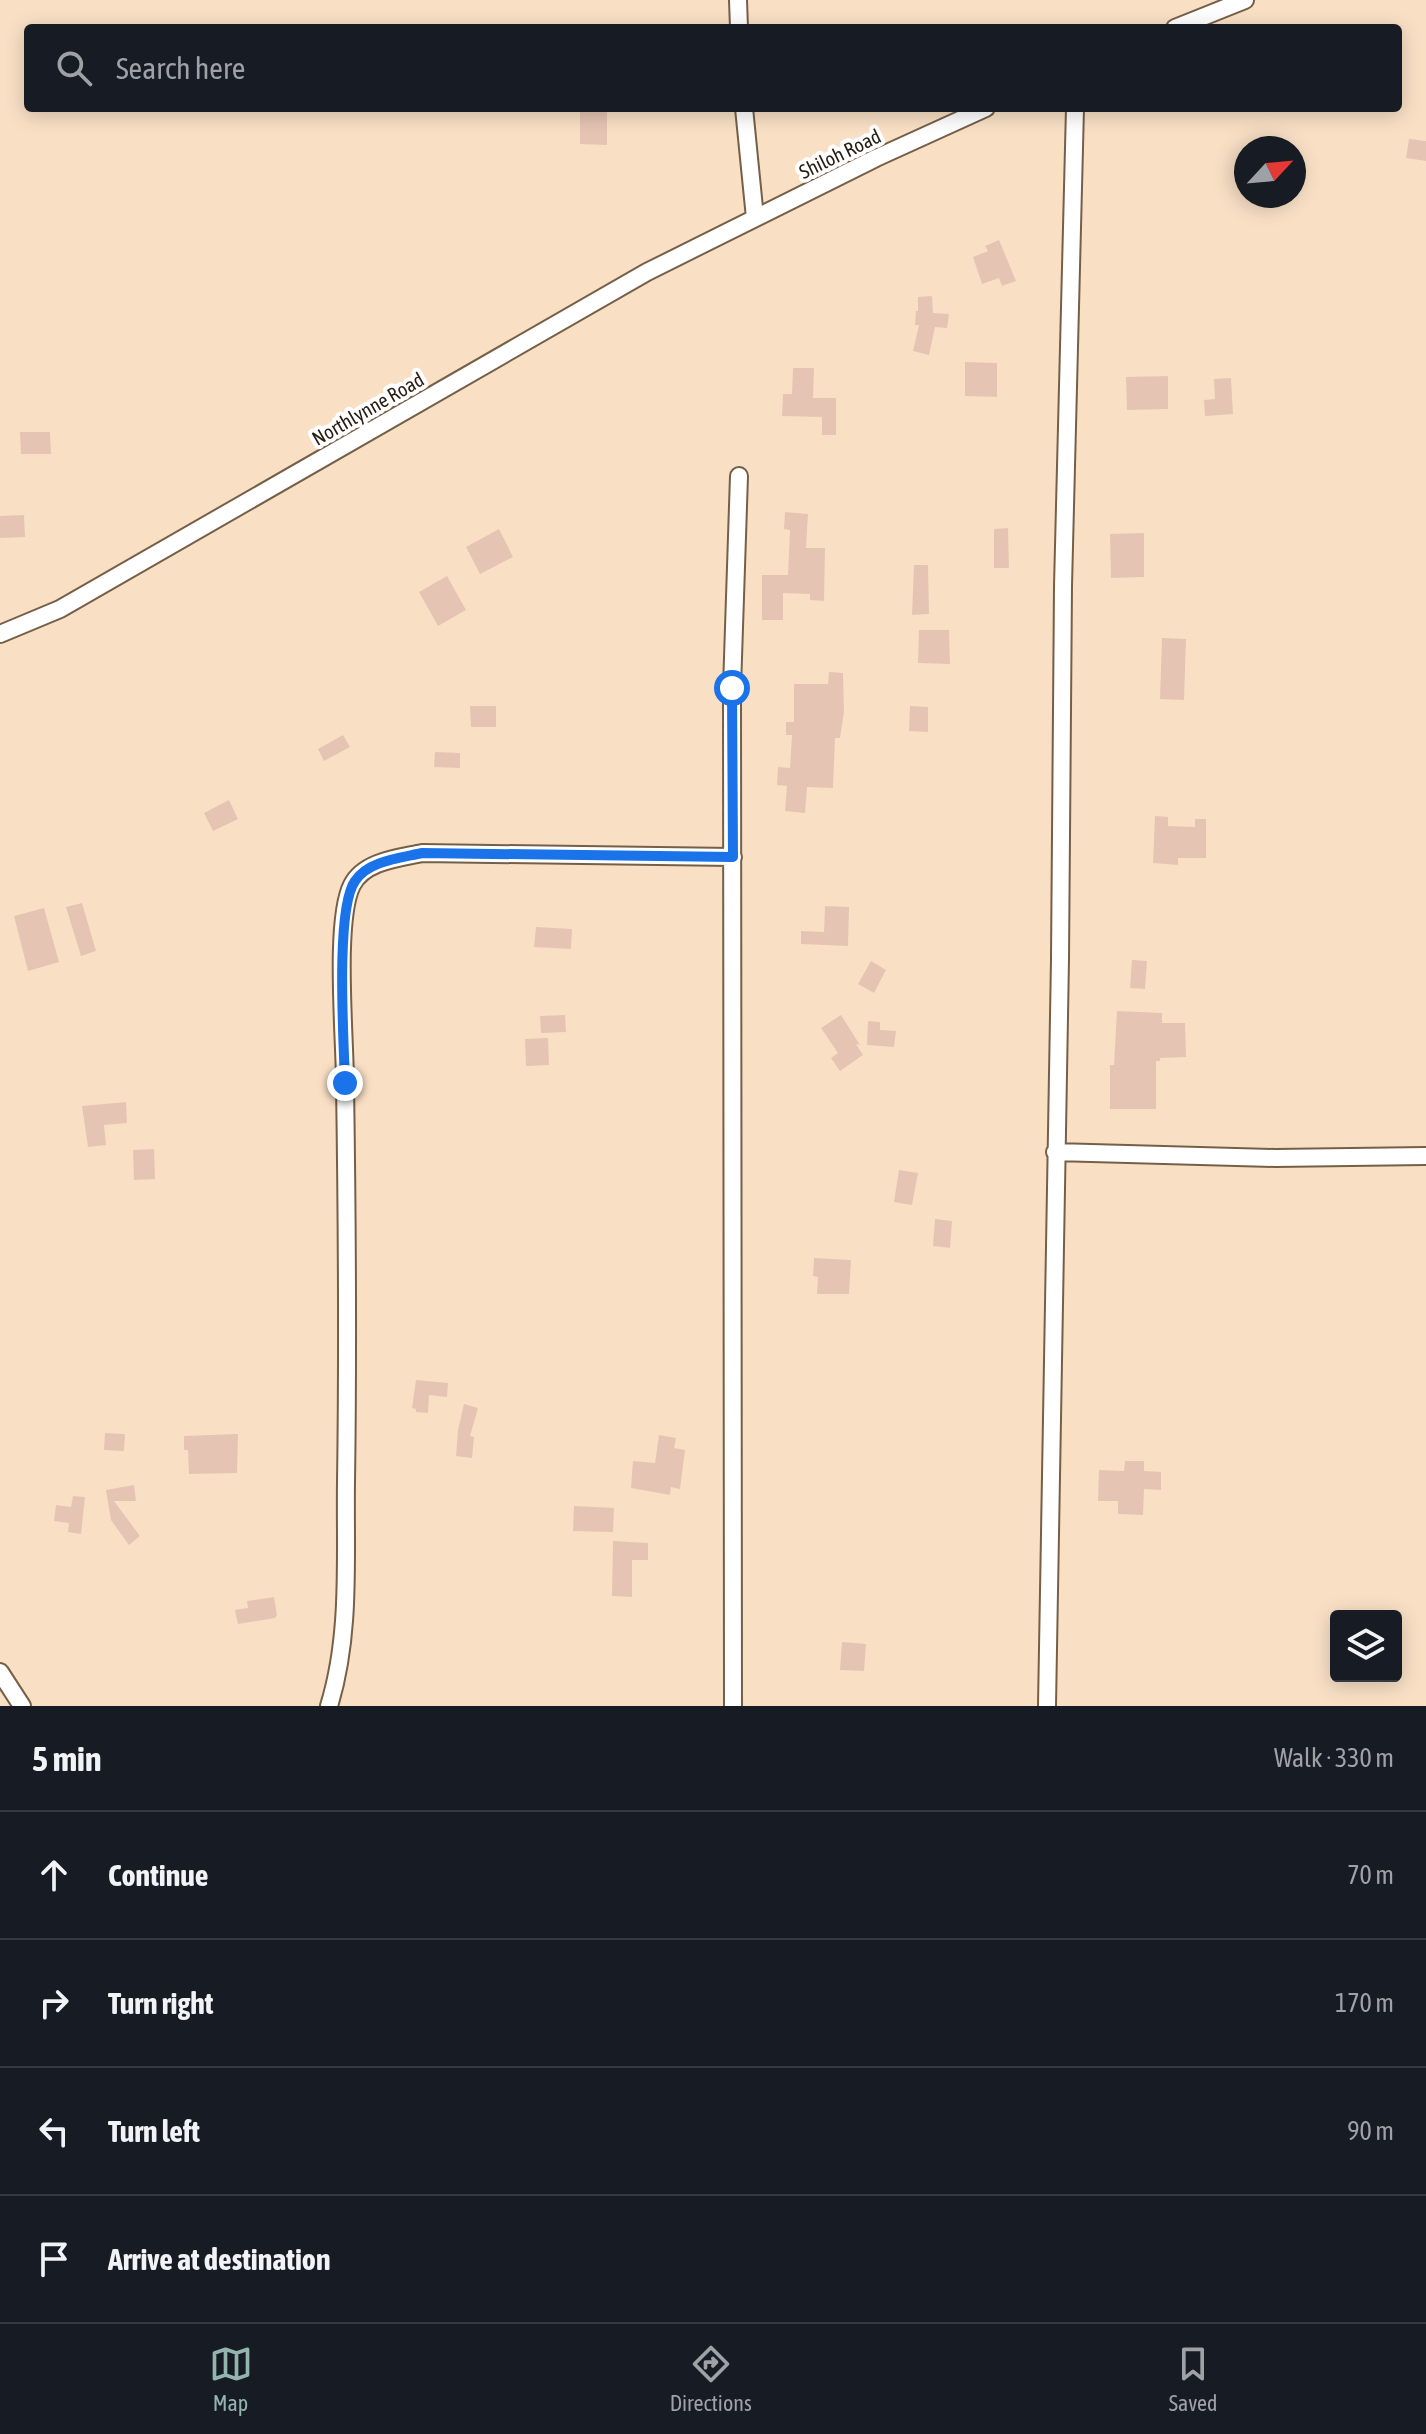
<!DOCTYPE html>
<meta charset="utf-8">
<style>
body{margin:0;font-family:"Asap Condensed",sans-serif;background:#20242c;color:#f1f3f6}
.controls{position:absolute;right:24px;bottom:24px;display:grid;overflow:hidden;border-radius:8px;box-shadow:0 4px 20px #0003}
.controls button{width:72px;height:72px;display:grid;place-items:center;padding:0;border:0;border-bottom:2px solid #363941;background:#171b24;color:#f1f3f6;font:40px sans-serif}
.compass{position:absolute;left:1234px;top:136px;width:72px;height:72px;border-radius:50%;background:#171b24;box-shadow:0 4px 20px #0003;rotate:64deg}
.stop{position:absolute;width:24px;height:24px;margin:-18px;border:6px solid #1a73e8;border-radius:50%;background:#fff}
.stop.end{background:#1a73e8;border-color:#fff;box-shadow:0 2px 8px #0008}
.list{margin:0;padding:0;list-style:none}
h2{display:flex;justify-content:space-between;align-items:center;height:104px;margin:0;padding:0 32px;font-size:34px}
h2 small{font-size:26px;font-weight:400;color:#9ea1a6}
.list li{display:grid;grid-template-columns:52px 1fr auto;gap:24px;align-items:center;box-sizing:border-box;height:128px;padding:0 32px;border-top:2px solid #363941}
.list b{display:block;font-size:30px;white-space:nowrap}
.list em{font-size:26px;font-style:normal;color:#9ea1a6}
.icon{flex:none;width:44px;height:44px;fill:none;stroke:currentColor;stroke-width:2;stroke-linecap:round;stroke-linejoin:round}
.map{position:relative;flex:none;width:1426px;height:1706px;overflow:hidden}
.search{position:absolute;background:#171b24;box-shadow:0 4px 20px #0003;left:24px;right:24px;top:24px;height:88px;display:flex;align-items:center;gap:20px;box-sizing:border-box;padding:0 28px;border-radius:8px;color:#9ea1a6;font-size:30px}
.sheet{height:616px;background:#171b24}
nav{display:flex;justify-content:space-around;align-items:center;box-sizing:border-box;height:112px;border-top:2px solid #363941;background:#171b24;font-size:22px;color:#9ea1a6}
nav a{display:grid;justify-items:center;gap:4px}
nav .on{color:#93b4af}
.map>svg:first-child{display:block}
.building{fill:#e6c4b4}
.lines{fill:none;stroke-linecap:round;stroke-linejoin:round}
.street-casing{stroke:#755f47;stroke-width:20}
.street{stroke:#fff;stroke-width:16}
.route{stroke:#1a73e8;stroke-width:10}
.labels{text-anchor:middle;stroke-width:8;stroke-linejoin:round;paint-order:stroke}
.street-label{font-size:20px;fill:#261d13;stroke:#fff}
</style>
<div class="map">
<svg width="1426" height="1706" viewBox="0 0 1426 1706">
<rect width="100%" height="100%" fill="#f9e0c5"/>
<path class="building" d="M580,109h27v36l-27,-1z
M1409,139l17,2v20l-20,-3z
M999,240l17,41 -14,5 -3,-8 -17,6 -9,-27 15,-6 -3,-5z
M932,296l1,17 16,1 -2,14 -12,-1 -6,28 -16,-4 6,-26h-4l1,-14h2v-14z
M965,362l32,1v34l-32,-1z
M793,368h21l-1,30h23v37h-14v-18l-40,-1 1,-22h9z
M1168,376v33l-41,1 -1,-33z
M1231,378l2,36 -28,2 -1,-16 11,-1 -1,-20z
M20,432h30l1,22h-30z
M785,512l23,2 -2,34h19l-1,53 -14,-1v-6l-27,-1v27h-21v-45h26l2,-45 -6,-1z
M24,515l1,22 -25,1v-22z
M1008,528l1,40h-15v-39z
M499,529l14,28 -33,17 -14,-27z
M1144,533v44l-33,1 -1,-44z
M914,565h14l1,49 -17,1z
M447,576l19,34 -28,16 -19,-34z
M919,630h30l1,34 -32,-1z
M1162,638l24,1 -2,61 -24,-1z
M829,672l14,1 1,39 -4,26h-5l-2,50 -26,-1 -2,26 -20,-2 2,-25 -10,-1 1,-18 12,1 2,-33h-6v-13h8v-38h34z
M470,706h26v21h-25z
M910,706l18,1v25l-19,-1z
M343,735l7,12 -26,14 -6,-12z
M435,752l25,1v15l-26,-1z
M229,800l9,19 -25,12 -9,-18z
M1155,816l13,1v9l27,1v-8h11v39h-28v7l-25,-2z
M82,903l14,48 -15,5 -15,-49z
M825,906l24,1 -1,39 -47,-2v-13l23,1z
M44,908l15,54 -31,9 -14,-55z
M536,927l36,2 -1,20 -37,-2z
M1132,960l15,1 -2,28 -15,-1z
M871,961l15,9 -12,23 -16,-9z
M1117,1011l45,2v10h23l1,34 -26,1v3h-4v48h-46v-44h4z
M565,1015l1,17 -25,1 -1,-17z
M841,1015l19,30 -4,-1 7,11 -23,16 -9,-13 7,-5 -17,-25z
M868,1021l12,1v8l16,1 -2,16 -27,-2z
M548,1038l1,27 -23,1 -1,-27z
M126,1102l1,21 -23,2 2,20 -18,2 -6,-41z
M154,1149l1,30 -21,1 -1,-30z
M899,1170l19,3 -6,32 -18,-3z
M935,1219l17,2 -2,27 -17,-2z
M814,1258l37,2 -2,34h-32l1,-17 -5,-1z
M416,1380l32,3 -1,14 -18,-2 -1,18 -12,-1v-3l-4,-1z
M464,1404l14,4 -8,28 4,1 -2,21 -16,-2 2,-26z
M105,1433l20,1 -1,17 -20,-1z
M238,1434l-1,39 -48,1 -1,-24h-4v-14z
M659,1435l17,3 -2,10 11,2 -5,39 -9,-2 -1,8 -39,-7 2,-27 22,2z
M1125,1461h19v10l17,1v18l-17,-1 -1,26 -25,-1v-13h-20l1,-31 25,1z
M134,1485l2,16h-22l26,35 -11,9 -18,-25 -5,-30z
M73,1496l12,1 -4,37 -13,-2 1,-9 -15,-2 2,-16 15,2z
M574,1506l40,2 -1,24 -40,-1z
M613,1541l35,2v17h-16v37l-20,-1z
M274,1597l3,18 -2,3 -37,6 -3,-14 13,-2 -1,-7z
M842,1642l24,2 -2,27 -24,-1z"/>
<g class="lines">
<defs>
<path id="street" d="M738,0l1,28
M1175,28l70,-28
M744,108l11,110
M0,634l60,-25 587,-337 229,-114 110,-50
M1055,1152l220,6 151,-2
M0,1672l22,34
M329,1706c22,-71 16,-148 17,-223 2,-133 1,-266 -1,-400 0,-44 -11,-163 7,-198 12,-24 47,-27 70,-32l311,4
M733,1706l-1,-1018 7,-212
M1047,1706l13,-747 3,-373 12,-478"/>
</defs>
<use href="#street" class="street-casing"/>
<use href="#street" class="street"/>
</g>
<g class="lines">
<path class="route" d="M345,1083c-1,-39 -10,-174 10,-202 13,-20 45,-23 67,-28l311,4 -1,-169"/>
</g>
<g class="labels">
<g class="street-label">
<text transform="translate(840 154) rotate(-26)" y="7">Shiloh Road</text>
<text transform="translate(368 409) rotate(-30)" y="7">Northlynne Road</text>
</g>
</g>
</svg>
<div class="controls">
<button><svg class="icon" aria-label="layers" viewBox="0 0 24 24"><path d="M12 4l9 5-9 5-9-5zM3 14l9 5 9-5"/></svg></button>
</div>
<svg class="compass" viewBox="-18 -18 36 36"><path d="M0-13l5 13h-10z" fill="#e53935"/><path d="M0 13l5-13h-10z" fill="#9ea1a6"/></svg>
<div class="stop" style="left:732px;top:688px"></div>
<div class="stop end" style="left:345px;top:1083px"></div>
<div class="search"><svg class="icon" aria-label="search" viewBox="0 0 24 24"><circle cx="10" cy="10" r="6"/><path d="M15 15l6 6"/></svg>Search here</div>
</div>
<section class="sheet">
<h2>5 min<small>Walk · 330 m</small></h2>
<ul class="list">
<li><svg class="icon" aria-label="ahead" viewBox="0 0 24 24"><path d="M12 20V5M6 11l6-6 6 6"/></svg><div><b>Continue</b></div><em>70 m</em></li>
<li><svg class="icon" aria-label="right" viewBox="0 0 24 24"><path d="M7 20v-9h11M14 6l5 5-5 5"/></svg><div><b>Turn right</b></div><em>170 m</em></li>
<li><svg class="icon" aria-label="left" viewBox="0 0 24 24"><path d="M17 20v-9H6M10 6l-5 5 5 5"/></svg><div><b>Turn left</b></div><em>90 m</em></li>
<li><svg class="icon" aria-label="arrive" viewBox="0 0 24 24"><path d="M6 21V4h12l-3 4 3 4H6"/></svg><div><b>Arrive at destination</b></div></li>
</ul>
</section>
<nav>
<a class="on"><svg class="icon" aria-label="map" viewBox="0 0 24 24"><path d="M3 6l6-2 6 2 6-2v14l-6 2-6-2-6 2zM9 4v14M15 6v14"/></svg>Map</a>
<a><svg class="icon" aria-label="directions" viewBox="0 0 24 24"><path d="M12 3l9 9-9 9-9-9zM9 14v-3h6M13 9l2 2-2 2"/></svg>Directions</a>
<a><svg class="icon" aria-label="saved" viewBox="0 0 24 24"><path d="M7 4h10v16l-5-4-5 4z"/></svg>Saved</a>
</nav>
